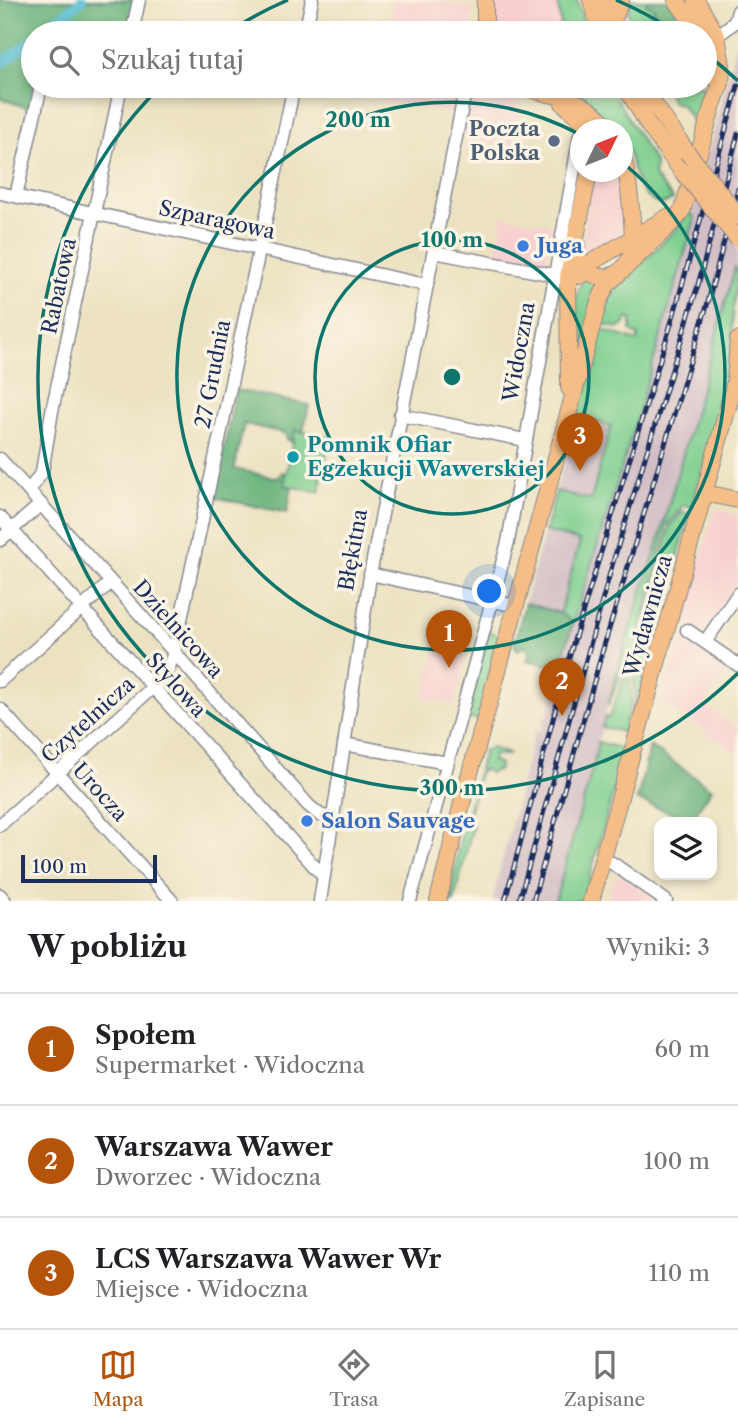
<!DOCTYPE html>
<html lang="pl">
<meta charset="utf-8">
<style>
body{margin:0;font-family:"Libre Caslon Text",serif;background:#f6f6f6;color:#202124}
.controls{position:absolute;right:21px;bottom:21px;display:grid;overflow:hidden;border-radius:14px;box-shadow:0 4px 10px #0003}
.controls button{width:63px;height:63px;display:grid;place-items:center;padding:0;border:0;border-bottom:2px solid #e0e0e0;background:#fff;color:#202124;font:35px sans-serif}
.compass{position:absolute;left:570px;top:119px;width:63px;height:63px;border-radius:50%;background:#fff;box-shadow:0 4px 10px #0003;rotate:47deg}
.scale{position:absolute;left:21px;bottom:18px;width:136px;box-sizing:border-box;padding-left:7px;border:4px solid #1b2f5e;border-top:0;font-size:19px;line-height:24px;white-space:nowrap;color:#1b2f5e;-webkit-text-stroke:5px #fcf5e5;paint-order:stroke}
.you{position:absolute;left:490px;top:592px;width:24px;height:24px;margin:-18px;border:5px solid #fff;border-radius:50%;background:#1a73e8;box-shadow:0 0 0 10px #1a73e833}
.badge{display:grid;place-items:center;width:46px;height:46px;border-radius:50%;background:#b45309;color:#fff;font-size:23px;font-weight:700}
.pin{position:absolute;translate:-50% -58px;filter:drop-shadow(0 2px 4px #0008)}
.pin::after{content:'';position:absolute;top:37px;width:24px;height:21px;background:inherit;clip-path:polygon(0 0,100% 0,50% 100%)}
.list{margin:0;padding:0;list-style:none}
h2{display:flex;justify-content:space-between;align-items:center;height:91px;margin:0;padding:0 28px;font-size:30px}
h2 small{font-size:23px;font-weight:400;color:#757577}
.list li{display:grid;grid-template-columns:46px 1fr auto;gap:21px;align-items:center;box-sizing:border-box;height:112px;padding:0 28px;border-top:2px solid #e0e0e0}
.list b{display:block;font-size:26px;white-space:nowrap}
.list p{margin:0;font-size:23px;white-space:nowrap;color:#757577}
.list em{font-size:23px;font-style:normal;color:#757577}
.icon{flex:none;width:38px;height:38px;fill:none;stroke:currentColor;stroke-width:2;stroke-linecap:round;stroke-linejoin:round}
.map{position:relative;flex:none;width:738px;height:901px;overflow:hidden}
.search{position:absolute;background:#fff;box-shadow:0 4px 10px #0003;left:21px;right:21px;top:21px;height:77px;display:flex;align-items:center;gap:18px;box-sizing:border-box;padding:0 24px;border-radius:38px;color:#757577;font-size:26px}
.sheet{height:427px;background:#fff}
nav{display:flex;justify-content:space-around;align-items:center;box-sizing:border-box;height:98px;border-top:2px solid #e0e0e0;background:#fff;font-size:19px;color:#757577}
nav a{display:grid;justify-items:center;gap:4px}
nav .on{color:#b45309}
.map>svg:first-child{display:block}
.built{fill:#f7d0cf}
.industrial{fill:#d2bec5}
.green{fill:#7fcf90;stroke:#4d7f77;stroke-width:2}
.forest{fill:#67b27a;stroke:#41706c;stroke-width:2}
.lines{fill:none;stroke-linecap:round;stroke-linejoin:round}
.canal{stroke:#54bcd2;stroke-width:10}
.minor-casing{stroke:#848890;stroke-width:15}
.major-casing{stroke:#848890;stroke-width:18}
.minor{stroke:#fff;stroke-width:12}
.major{stroke:#f6be87;stroke-width:16}
.rail-casing{stroke:#1b2f5e;stroke-width:5}
.rail{stroke:#fcf5e5;stroke-width:2.5;stroke-dasharray:8;stroke-linecap:butt}
.major-bridge-casing{stroke:#848890;stroke-width:18;stroke-linecap:butt}
.major-bridge{stroke:#f6be87;stroke-width:16}
.ring{fill:none;stroke:#0f766e;stroke-width:3.5}
.service-dot{fill:#5c6f8a;stroke:#fcf5e5;stroke-width:2.5}
.shop-dot{fill:#3f7fe0;stroke:#fcf5e5;stroke-width:2.5}
.culture-dot{fill:#0f9aa8;stroke:#fcf5e5;stroke-width:2.5}
.labels{text-anchor:middle;stroke-width:7;stroke-linejoin:round;paint-order:stroke}
.service-label{font-size:21px;font-weight:bold;fill:#4e5e75;stroke:#fcf5e5;text-anchor:end}
.street-label{font-size:21px;fill:#1b2f5e;stroke:#fcf5e5}
.shop-label{font-size:21px;font-weight:bold;fill:#366cbe;stroke:#fcf5e5;text-anchor:start}
.culture-label{font-size:21px;font-weight:bold;fill:#0d838f;stroke:#fcf5e5;text-anchor:start}
.centre{fill:#0f766e;stroke:#fcf5e5;stroke-width:3.5}
.ring-label{font-size:21px;text-anchor:middle;font-weight:bold;fill:#0f766e;stroke:#fcf5e5;stroke-width:7;stroke-linejoin:round;paint-order:stroke}
</style>
<div class="map">
<svg width="738" height="901" viewBox="0 0 738 901">
<rect width="100%" height="100%" fill="#fcf5e5"/>
<filter id="ink" filterUnits="userSpaceOnUse"><feTurbulence type="fractalNoise" baseFrequency=".0143" numOctaves="2"/><feDisplacementMap in="SourceGraphic" scale="14" xChannelSelector="R" yChannelSelector="G"/><feConvolveMatrix kernelMatrix="1 2 1 2 8 2 1 2 1" color-interpolation-filters="sRGB"/></filter>
<filter id="wash" filterUnits="userSpaceOnUse"><feTurbulence type="fractalNoise" baseFrequency=".00686" numOctaves="4" result="noise"/><feDisplacementMap in="SourceGraphic" scale="28" xChannelSelector="R" yChannelSelector="G"/><feGaussianBlur stdDeviation="1.57" result="paint"/><feColorMatrix in="noise" values="0 0 0 0 0 0 0 0 0 0 0 0 0 0 0 0 0 1.4 0 .05"/><feComposite in="paint" operator="in"/></filter>
<g filter="url(#wash)">
<rect width="100%" height="100%" fill="#ece2c1"/>
<path class="built" d="M394,0h41l38,9 -4,24h-82z
M496,0h61l5,30h5l1,3h-71l-1,-11 -4,-1z
M316,86h143l-5,29z
M473,86h33l17,10 -9,53 -53,-10z
M598,174l24,7 4,13 -8,48 -23,12 -12,3 -2,-9 12,-72 4,1z
M503,216l49,9 -7,42 -50,-8z
M719,509l19,7v66l-35,52 -20,-14 31,-108z
M685,636l45,31 -26,37 34,24v22l-2,3 -74,-51 17,-60z
M435,649l32,6 -12,49 -31,-6z
M622,875l38,26h-52l5,-21z"/>
<path class="industrial" d="M738,37v226l-4,9 -77,275 -28,84 -31,111 -36,159h-70l43,-171 6,1 3,-14 4,1 11,-49 49,-162 -52,-16 15,-53h4l1,-7 -3,-2 4,-13 55,15 62,-210 -2,-5z
M545,531l35,9 -20,73 -35,-10z"/>
<path class="green" d="M557,0h20l10,33h-19l-1,-3 -5,1z
M628,0h20l-1,4 8,5 4,21 4,3h-27l-8,-20 1,-8 -3,-3z
M555,86l17,5 1,-5h36l46,77 -1,13 19,23 -10,5c-27,-4 -28,-32 -35,-53 -2,-8 -5,-13 -6,-21l-5,-1 -62,-39z
M664,86l26,2 1,-2h12v9l6,4 -12,30 -15,-24 -9,-3z
M689,212l6,6 -62,213 -60,192 -13,-10 20,-72 -35,-10 11,-40 35,9 20,-74 -34,-10 24,-87 36,12 2,-5 -8,-5v-12l-4,-1 -3,7 -5,3 -17,-4 5,-20 9,-15 61,-61z
M735,268l3,5 -5,34 -2,58 -39,142 -8,-2 -17,19 -31,122 -10,19 -3,-1 -2,11 -13,30 21,-74 28,-84z
M586,276l17,6 -25,84c-2,-29 -11,-65 8,-90z
M295,430l35,7 -11,55 -35,-7z
M682,512l8,2 -39,141 -3,6 -19,73 -3,-1 10,-36 -3,-12 8,-35 -2,-3 31,-122z
M489,631l13,6 -23,83 -14,-3z
M624,679h7l-2,7 3,12 -9,34 -21,-5 3,-10 4,1z
M626,739l2,1 -45,161h-28l38,-134 5,-25 25,7z
M490,747l20,8h-16l-2,6 8,3 -1,5 -9,4 -6,-4 -5,4 -12,50 6,2 -19,76h-5l11,-59 24,-92h5z"/>
<path class="forest" d="M0,0h135l-8,33h-94v53h6l-6,24 -33,-12z
M648,0h19l25,33h-29l-13,-7v-9l5,-8 -9,-5z
M236,390l73,15 -6,27 -8,-2 -2,12 -5,-2 -4,-7 -40,-9 -10,45 44,9 4,-6 4,1 -2,12 8,2 -5,26 -73,-16z
M525,603l35,10 13,10 -14,46 -32,-9 4,-7 -7,-7 -6,4 -4,-5z
M650,746l62,43 -21,31 -54,-20z"/>
<g class="lines">
<path class="canal" d="M40,33l42,-33
M0,65l33,-26"/>
</g>
</g>
<g filter="url(#ink)">
<g class="lines">
<defs>
<path id="minor" d="M132,33l7,-33
M305,33l7,-33
M717,36l18,-14 3,-11
M0,193l426,92
M16,196l25,-110
M434,252l120,23
M400,415l125,25
M0,459l174,193 134,153 12,10 11,4
M29,491l13,-19 10,-61 69,-325
M0,517l324,360
M0,540l41,-36
M370,574l146,32
M687,630l51,35
M705,642l33,-48
M0,681l111,-99
M0,709l172,192
M344,744l103,19
M0,825l152,-137 16,-18 6,-18 120,-566
M602,860l10,3 54,38
M0,895l5,6
M320,901l51,-331 95,-484
M410,901l98,-359 72,-407"/>
<path id="major" d="M591,0l11,33
M604,0l12,33
M676,0l24,33
M612,24l9,-24
M485,33v-33
M705,44l6,15 2,18
M522,86c14,7 28,7 43,12 18,5 33,17 45,32
M625,86l24,40 32,44
M642,86l45,66
M563,103l21,19 3,8
M577,245c0,34 38,45 53,13 7,-15 -2,-87 -8,-103
M580,276l12,-14 76,-45
M569,388l-1,-111 21,-105
M705,493l33,7
M438,901l26,-106 135,-494 8,-16 68,-65 8,-11 30,-105 8,-21 1,-17 -5,-30 -21,-36
M591,901l144,-519 3,-42"/>
</defs>
<use href="#minor" class="minor-casing"/>
<use href="#major" class="major-casing"/>
<use href="#minor" class="minor"/>
<use href="#major" class="major"/>
<defs>
<path id="rail" d="M505,901l67,-254 102,-333 64,-228
M519,901l94,-339 85,-277 40,-151
M533,901l70,-252 105,-347 30,-113"/>
</defs>
<use href="#rail" class="rail-casing"/>
<use href="#rail" class="rail"/>
<defs>
<path id="major-bridge" d="M687,152l51,63
M681,170l57,69"/>
</defs>
<use href="#major-bridge" class="major-bridge-casing"/>
<use href="#major-bridge" class="major-bridge"/>
</g>
</g>
<g class="ring">
<circle cx="452" cy="377" r="137"/>
<path d="M623 163A274 274 0 1 1 579 134"/>
<path d="M738 673A411 411 0 0 1 161 86M228 32A411 411 0 0 1 288 0M616 0A411 411 0 0 1 676 32M705 53A411 411 0 0 1 738 81"/>
</g>
<circle class="service-dot" cx="554" cy="141" r="7"/>
<g class="shop-dot">
<circle cx="523" cy="246" r="7"/>
<circle cx="307" cy="821" r="7"/>
</g>
<circle class="culture-dot" cx="293" cy="457" r="7"/>
<g class="labels">
<g class="service-label">
<text x="540" y="136">Poczta<tspan x="540" dy="24">Polska</tspan></text>
</g>
<g class="street-label">
<text transform="translate(217 220) rotate(12)" y="7">Szparagowa</text>
<text transform="translate(59 286) rotate(-78)" y="7">Rabatowa</text>
<text transform="translate(519 352) rotate(-80)" y="7">Widoczna</text>
<text transform="translate(213 374) rotate(-79)" y="7">27 Grudnia</text>
<text transform="translate(353 550) rotate(-80)" y="7">Błękitna</text>
<text transform="translate(648 616) rotate(-74)" y="7">Wydawnicza</text>
<text transform="translate(178 629) rotate(48)" y="7">Dzielnicowa</text>
<text transform="translate(176 685) rotate(48)" y="7">Stylowa</text>
<text transform="translate(88 720) rotate(-42)" y="7">Czytelnicza</text>
<text transform="translate(100 792) rotate(48)" y="7">Urocza</text>
</g>
<g class="shop-label">
<text x="537" y="253">Juga</text>
<text x="321" y="828">Salon Sauvage</text>
</g>
<g class="culture-label">
<text x="307" y="452">Pomnik Ofiar<tspan x="307" dy="24">Egzekucji Wawerskiej</tspan></text>
</g>
</g>
<circle cx="452" cy="377" r="10" class="centre"/>
<g class="ring-label">
<text x="358" y="127">200 m</text>
<text x="452" y="247">100 m</text>
<text x="452" y="795">300 m</text>
</g>
</svg>
<div class="controls">
<button><svg class="icon" aria-label="layers" viewBox="0 0 24 24"><path d="M12 4l9 5-9 5-9-5zM3 14l9 5 9-5"/></svg></button>
</div>
<svg class="compass" viewBox="-18 -18 36 36"><path d="M0-13l5 13h-10z" fill="#e53935"/><path d="M0 13l5-13h-10z" fill="#757577"/></svg>
<div class="scale">100 m</div>
<div class="you"></div>
<div class="pin badge" style="left:449px;top:668px">1</div>
<div class="pin badge" style="left:562px;top:716px">2</div>
<div class="pin badge" style="left:580px;top:471px">3</div>
<div class="search"><svg class="icon" aria-label="search" viewBox="0 0 24 24"><circle cx="10" cy="10" r="6"/><path d="M15 15l6 6"/></svg>Szukaj tutaj</div>
</div>
<section class="sheet">
<h2>W pobliżu<small>Wyniki: 3</small></h2>
<ul class="list">
<li><span class="badge">1</span><div><b>Społem</b><p>Supermarket · Widoczna</p></div><em>60 m</em></li>
<li><span class="badge">2</span><div><b>Warszawa Wawer</b><p>Dworzec · Widoczna</p></div><em>100 m</em></li>
<li><span class="badge">3</span><div><b>LCS Warszawa Wawer Wr</b><p>Miejsce · Widoczna</p></div><em>110 m</em></li>
</ul>
</section>
<nav>
<a class="on"><svg class="icon" aria-label="map" viewBox="0 0 24 24"><path d="M3 6l6-2 6 2 6-2v14l-6 2-6-2-6 2zM9 4v14M15 6v14"/></svg>Mapa</a>
<a><svg class="icon" aria-label="directions" viewBox="0 0 24 24"><path d="M12 3l9 9-9 9-9-9zM9 14v-3h6M13 9l2 2-2 2"/></svg>Trasa</a>
<a><svg class="icon" aria-label="saved" viewBox="0 0 24 24"><path d="M7 4h10v16l-5-4-5 4z"/></svg>Zapisane</a>
</nav>
